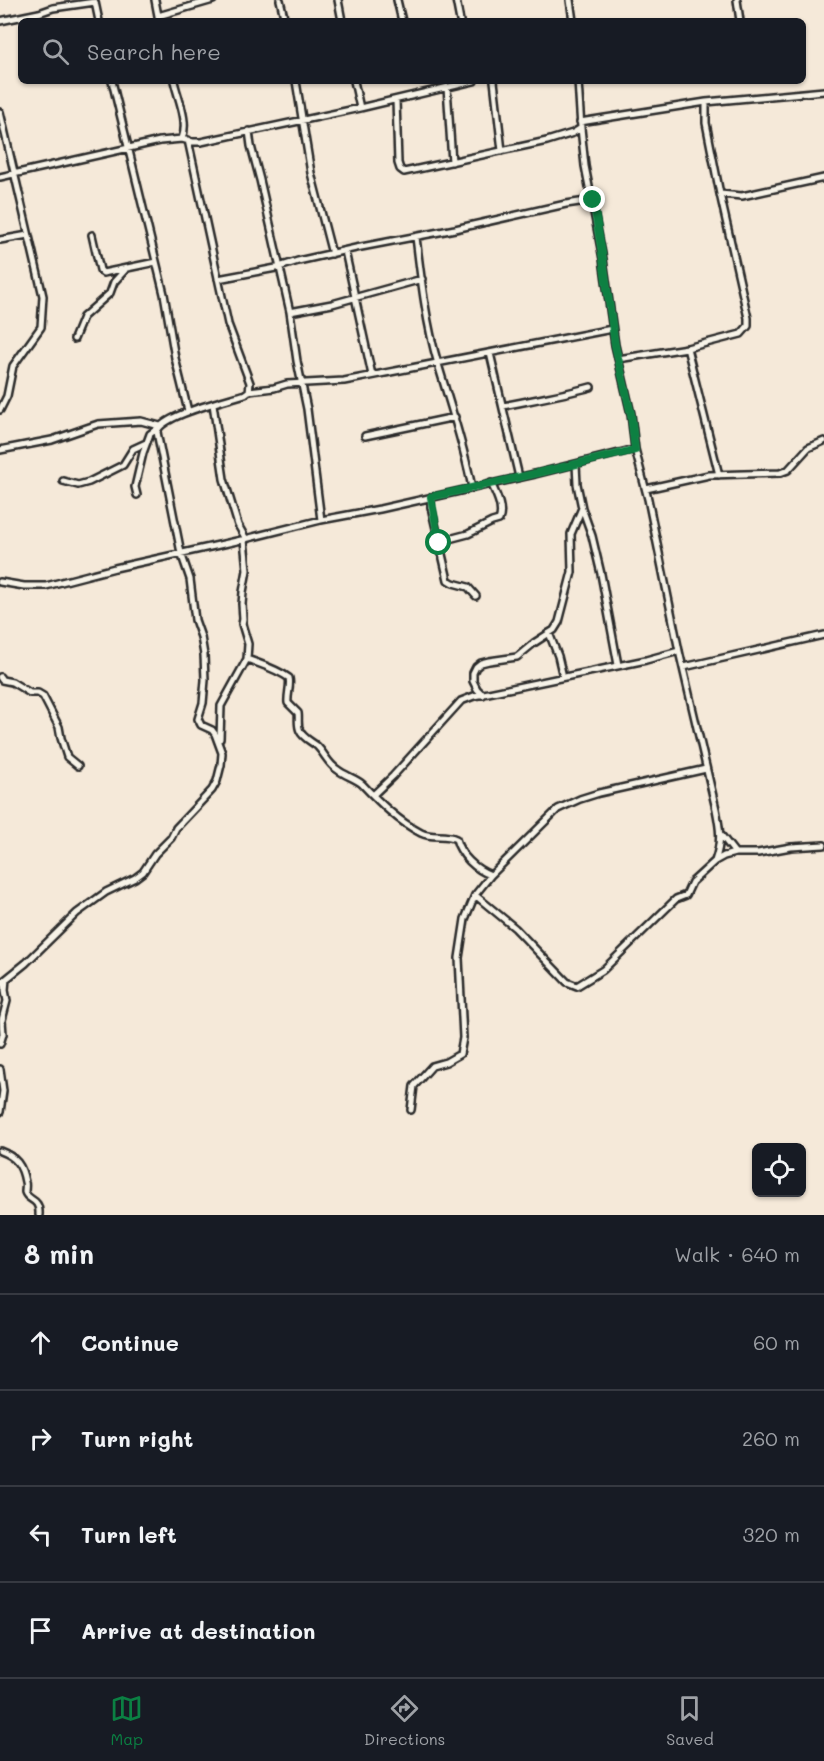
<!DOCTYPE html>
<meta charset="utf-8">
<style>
body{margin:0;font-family:Mali,sans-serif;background:#242831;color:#f1f3f6}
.controls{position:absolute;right:18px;bottom:18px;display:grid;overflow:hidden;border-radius:9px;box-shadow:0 2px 4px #0004}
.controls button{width:54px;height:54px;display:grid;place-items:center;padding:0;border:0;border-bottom:2px solid #363941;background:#171b24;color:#f1f3f6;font:30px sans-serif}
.stop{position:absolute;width:18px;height:18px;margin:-14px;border:4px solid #0b8043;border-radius:50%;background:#fff}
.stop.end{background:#0b8043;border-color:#fff;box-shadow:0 2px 6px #0008}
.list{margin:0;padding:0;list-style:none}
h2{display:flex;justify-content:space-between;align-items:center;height:78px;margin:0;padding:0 24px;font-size:26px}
h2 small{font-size:20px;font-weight:400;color:#9ea1a6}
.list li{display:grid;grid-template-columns:39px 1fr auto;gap:18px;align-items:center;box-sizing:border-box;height:96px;padding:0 24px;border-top:2px solid #363941}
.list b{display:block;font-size:22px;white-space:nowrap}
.list em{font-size:20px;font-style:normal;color:#9ea1a6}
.icon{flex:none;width:33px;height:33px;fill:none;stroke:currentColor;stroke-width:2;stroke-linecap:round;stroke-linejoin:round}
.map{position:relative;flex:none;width:824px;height:1215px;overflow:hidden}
.search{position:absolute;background:#171b24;box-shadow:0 2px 4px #0004;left:18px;right:18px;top:18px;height:66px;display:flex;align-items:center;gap:15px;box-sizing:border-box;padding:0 21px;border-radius:9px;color:#9ea1a6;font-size:22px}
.sheet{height:462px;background:#171b24}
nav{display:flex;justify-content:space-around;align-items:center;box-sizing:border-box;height:84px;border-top:2px solid #363941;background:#171b24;font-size:16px;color:#9ea1a6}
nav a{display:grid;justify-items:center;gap:3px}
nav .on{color:#0b8043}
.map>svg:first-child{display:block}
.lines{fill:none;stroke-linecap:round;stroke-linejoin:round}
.minor-casing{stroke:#2b2b2b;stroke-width:10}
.minor{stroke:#f7f3e8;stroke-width:5}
.route{stroke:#0b8043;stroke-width:8}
</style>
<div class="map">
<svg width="824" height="1215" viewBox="0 0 824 1215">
<rect width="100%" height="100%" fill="#f5e9d9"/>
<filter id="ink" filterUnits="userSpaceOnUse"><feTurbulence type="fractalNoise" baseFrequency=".0167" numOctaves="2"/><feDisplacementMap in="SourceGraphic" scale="12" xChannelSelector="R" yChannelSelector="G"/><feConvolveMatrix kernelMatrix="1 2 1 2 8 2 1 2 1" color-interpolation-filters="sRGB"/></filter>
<g filter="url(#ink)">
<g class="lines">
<defs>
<path id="minor" d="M155,0l4,21
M280,0l5,21
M338,0l4,21
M397,0l5,21
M456,0l4,21
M570,0l3,21
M737,0l3,21
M95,2l4,19
M158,16l55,-16
M0,21l39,-8 14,-5 42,-6
M112,81l52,213 11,64 13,53
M174,81c4,18 15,40 8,58
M296,81l15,92 21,81
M354,81l6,27
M494,81l8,70
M578,81l3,47 4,38 18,93 12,86 16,69 4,35 13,50 31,152 37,158c4,20 6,32 -1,52
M447,87l5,75
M396,100l2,63 2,6 4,3 143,-31 26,-8 8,-5
M0,112l43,184 -2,31 -28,39 -6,30 -7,14
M580,122l126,-20 118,-11
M249,131l2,15 9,34 30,132 7,49 10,48 14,111
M0,177l160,-36 22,-2 11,3h8l159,-34 114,-27
M720,194l22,2 82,-18
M92,235l8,35 3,3 53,-11
M416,237c5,42 10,86 22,127 12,41 26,81 34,124
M0,240l28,-5
M345,251l27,124
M218,279l58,-11 22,-7 58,-13 99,-19 111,-25 27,-4
M290,312l42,-8 90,-25
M74,339l9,-22 27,-24 4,-11 11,-12
M687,348l32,127
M490,353l29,124
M618,359l69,-11 54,-14 7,-8v-8l-28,-124 -14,-71v-21
M249,391l25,-3 13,-4 57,-3 268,-52
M213,404l11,75 14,46 8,14
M503,406c29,-6 59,-11 88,-19
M365,436l90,-19
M0,450l52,-10 46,-16 43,-3 19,5
M576,464l1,20 5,24 10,28 9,38 17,91
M63,481l15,4 11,-3 34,-17 10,-16 13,-6
M646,489l63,-14 71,-2 8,-3 20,-22 16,-7
M137,495l-2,-8 8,-34 7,-19 8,-6
M431,497v10l17,73 5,3 15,4 8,9
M440,548l9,-9 19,-5 24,-12 7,-2c5,-11 -3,-26 -8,-37
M0,582l24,4h22l69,-18 122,-27 84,-21 59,-11 155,-35 100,-25
M549,633l9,23 5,21
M247,659c13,5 30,10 42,19 2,7 -2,17 -1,25l10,10c1,6 -1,12 2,18 3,7 11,10 17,15 8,8 11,18 21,24 6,5 19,9 24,14 18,19 36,37 59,49 12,6 23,0 35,6 4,16 20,31 35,36
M684,667l140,-32
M0,677l2,3 10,2 18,11h8l5,3 16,31 2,11 6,19 11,9
M483,695l-6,-6 -4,-8v-8l3,-6 5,-4 8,-2 28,-4 17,-14 20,-13 5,-8 13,-50 -1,-38 11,-26
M220,739l1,-33 26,-47 1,-15 -6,-20 1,-5 -1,-15 1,-12 4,-22 -3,-30
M373,795l20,-19 68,-75 13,-5 172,-36 33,-9
M721,835l14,18
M475,895l40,33 52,54 10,4 26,-16 73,-71 10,-4 6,-13 23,-21 9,-5 11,-3h23l33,-6 33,-2
M0,984l26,-21 51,-50 29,-21 29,-14 8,-6 12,-18 16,-16 5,-10 36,-38 5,-9 4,-16 1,-12 -7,-19 -3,-4 -11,-5 -3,-6 5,-16 2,-23 -1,-25 -3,-18 -6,-17 -5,-41 -9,-26 -24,-121c4,-17 70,-32 88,-38l4,-3 1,-8 -22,-59 -40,-184
M0,1044l3,-10 -1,-14 5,-19 -2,-11 1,-11
M0,1069l3,22 -3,21
M411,1110l3,-24 18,-20 14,-4 14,-8 3,-16 -4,-80 6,-39 10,-24 16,-20 67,-66 22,-10 19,-6 107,-24
M0,1151c16,6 22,14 25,31 1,3 0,7 0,10 3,10 15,5 14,23"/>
</defs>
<use href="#minor" class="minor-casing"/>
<use href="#minor" class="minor"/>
</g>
</g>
<g class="lines" filter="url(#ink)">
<path class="route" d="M439,543l-8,-46 103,-23 101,-24 -4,-36 -16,-69 -12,-86 -10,-59"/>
</g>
</svg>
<div class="controls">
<button><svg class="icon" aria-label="locate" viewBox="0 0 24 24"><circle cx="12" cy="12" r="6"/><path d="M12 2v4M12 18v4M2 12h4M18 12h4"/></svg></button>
</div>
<div class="stop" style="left:439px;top:543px"></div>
<div class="stop end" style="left:593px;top:200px"></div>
<div class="search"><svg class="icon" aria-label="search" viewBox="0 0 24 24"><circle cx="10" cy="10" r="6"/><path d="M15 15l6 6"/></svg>Search here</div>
</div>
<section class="sheet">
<h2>8 min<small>Walk · 640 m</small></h2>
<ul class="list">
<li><svg class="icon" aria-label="ahead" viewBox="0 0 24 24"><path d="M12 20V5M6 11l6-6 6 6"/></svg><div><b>Continue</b></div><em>60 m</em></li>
<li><svg class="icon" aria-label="right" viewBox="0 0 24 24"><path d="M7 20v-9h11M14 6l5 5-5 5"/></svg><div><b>Turn right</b></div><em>260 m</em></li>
<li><svg class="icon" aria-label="left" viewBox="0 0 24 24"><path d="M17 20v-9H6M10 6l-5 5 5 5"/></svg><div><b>Turn left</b></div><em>320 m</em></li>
<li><svg class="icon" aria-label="arrive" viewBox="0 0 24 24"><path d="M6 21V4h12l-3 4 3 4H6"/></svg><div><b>Arrive at destination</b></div></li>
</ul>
</section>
<nav>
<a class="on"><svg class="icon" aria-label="map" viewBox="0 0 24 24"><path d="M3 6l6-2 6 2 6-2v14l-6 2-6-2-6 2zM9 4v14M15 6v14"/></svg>Map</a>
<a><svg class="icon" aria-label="directions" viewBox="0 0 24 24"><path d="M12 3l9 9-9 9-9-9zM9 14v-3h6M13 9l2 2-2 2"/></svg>Directions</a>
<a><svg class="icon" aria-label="saved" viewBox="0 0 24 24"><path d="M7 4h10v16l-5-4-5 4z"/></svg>Saved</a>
</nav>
